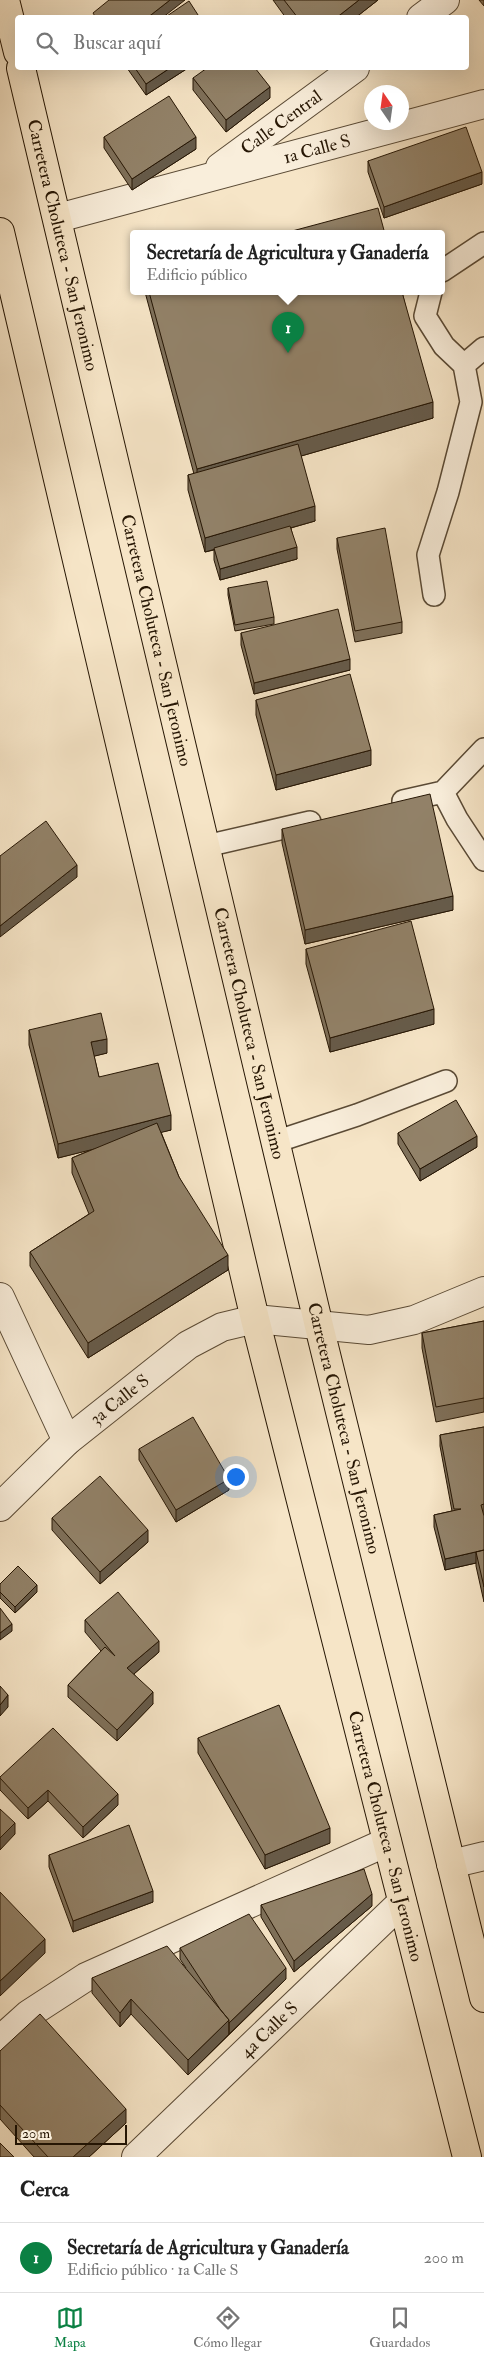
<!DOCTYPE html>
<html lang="es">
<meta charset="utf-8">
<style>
body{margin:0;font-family:"IM FELL Double Pica",serif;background:#f6f6f6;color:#222}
.compass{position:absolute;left:364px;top:85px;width:45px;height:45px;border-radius:50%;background:#fff;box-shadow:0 5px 20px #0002;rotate:347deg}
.scale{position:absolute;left:15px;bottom:12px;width:112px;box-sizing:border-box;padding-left:5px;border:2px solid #261604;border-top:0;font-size:14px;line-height:18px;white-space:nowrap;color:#261604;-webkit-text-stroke:4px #f9eedb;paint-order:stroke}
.you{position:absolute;left:235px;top:1476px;width:18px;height:18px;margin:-12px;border:4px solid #fff;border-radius:50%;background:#1a73e8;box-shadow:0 0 0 8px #1a73e833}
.badge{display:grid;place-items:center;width:32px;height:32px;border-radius:50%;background:#0b8043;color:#fff;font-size:16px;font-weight:700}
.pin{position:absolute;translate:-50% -41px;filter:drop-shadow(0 1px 2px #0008)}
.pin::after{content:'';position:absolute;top:26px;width:18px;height:15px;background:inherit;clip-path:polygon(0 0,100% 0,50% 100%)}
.popup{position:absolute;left:130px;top:230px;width:315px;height:65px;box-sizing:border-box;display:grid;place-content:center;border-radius:5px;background:#fff;filter:drop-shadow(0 1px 4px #0005);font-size:16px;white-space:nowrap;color:#767676}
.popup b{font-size:19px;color:#222}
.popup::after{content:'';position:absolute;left:50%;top:100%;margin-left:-10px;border:10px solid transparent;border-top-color:#fff}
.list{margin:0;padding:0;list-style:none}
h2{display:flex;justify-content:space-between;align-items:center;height:65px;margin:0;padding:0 20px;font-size:21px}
h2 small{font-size:16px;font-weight:400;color:#767676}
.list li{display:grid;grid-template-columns:32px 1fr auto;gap:15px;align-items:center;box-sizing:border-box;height:70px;padding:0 20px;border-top:1px solid #e0e0e0}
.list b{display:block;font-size:19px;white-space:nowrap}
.list p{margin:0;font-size:16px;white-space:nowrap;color:#767676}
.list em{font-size:16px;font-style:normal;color:#767676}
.icon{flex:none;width:28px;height:28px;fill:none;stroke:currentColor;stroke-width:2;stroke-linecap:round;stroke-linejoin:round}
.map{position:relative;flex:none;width:484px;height:2157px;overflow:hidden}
.search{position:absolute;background:#fff;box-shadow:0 5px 20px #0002;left:15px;right:15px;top:15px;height:55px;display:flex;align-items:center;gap:12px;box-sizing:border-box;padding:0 18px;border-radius:5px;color:#767676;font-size:19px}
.sheet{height:135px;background:#fff}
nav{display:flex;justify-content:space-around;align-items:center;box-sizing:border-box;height:70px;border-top:1px solid #e0e0e0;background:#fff;font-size:14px;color:#767676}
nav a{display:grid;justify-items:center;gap:2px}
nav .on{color:#0b8043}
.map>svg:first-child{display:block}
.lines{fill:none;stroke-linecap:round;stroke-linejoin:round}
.service-casing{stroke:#5a4a35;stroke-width:24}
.minor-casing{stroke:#5a4a35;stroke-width:30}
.trunk-casing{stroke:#261604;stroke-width:30}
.service{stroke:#f9eedb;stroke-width:21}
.minor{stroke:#f9eedb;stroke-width:28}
.trunk{stroke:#f6e5c7;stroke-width:28}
.wall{fill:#7e705a;stroke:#261604}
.shaded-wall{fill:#665b4a;stroke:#261604}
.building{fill:#928269;stroke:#261604}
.labels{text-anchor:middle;stroke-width:4.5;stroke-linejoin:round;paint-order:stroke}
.street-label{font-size:18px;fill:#261604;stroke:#f9eedb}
</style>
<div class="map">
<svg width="484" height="2157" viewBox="0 0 484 2157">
<rect width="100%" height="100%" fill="#f6e5c7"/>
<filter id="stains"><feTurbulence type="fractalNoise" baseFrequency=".004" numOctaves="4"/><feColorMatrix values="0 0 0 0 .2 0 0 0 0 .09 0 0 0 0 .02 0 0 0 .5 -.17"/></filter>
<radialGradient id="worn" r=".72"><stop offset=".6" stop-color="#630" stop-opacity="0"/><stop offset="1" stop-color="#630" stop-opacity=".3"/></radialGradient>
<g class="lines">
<defs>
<path id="service" d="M442,271l42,-28
M431,292l-6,24 19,30 20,19
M434,595l-6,-40 20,-63 23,-90 -7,-37 20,-17
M443,792l14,27 27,41
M403,801l40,-9 41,-43
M206,846l104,-24
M275,1142l82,-27 89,-34"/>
<g id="minor">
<path d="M421,18l24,-18"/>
<path id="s1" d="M220,167l135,-99"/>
<path id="s2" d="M58,218l426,-114"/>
<path d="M0,1297l67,144"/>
<path id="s3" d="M0,1507l67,-66 121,-96 34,-18 33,-8 114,11 45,-10 70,-29"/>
<path d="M451,1864l33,-8"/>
<path d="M0,2040l29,-26 57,-37 301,-135"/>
<path id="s4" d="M136,2157l266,-255"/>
</g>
<g id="trunk">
<path d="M5,0l13,52"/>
<path id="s5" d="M21,68l298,1258 165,672"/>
<path id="s6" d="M0,232l255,1087 212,838"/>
</g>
</defs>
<use href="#service" class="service-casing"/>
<use href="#minor" class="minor-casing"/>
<use href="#trunk" class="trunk-casing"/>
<use href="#service" class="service"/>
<use href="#minor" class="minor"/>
<use href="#trunk" class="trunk"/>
</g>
<path class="wall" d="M273,0h105l-23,18h-69z
M479,0h5v6z
M127,68h61l-42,27z
M193,78l77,20 -44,34 -33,-42z
M104,137l92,12 -64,41 -28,-42z
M368,161l114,23 -98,34 -16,-46z
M145,292h257l31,126 -132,38 14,65 -24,7 6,31 -77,21 -6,-20v-10l-9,2 -17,-62v-15l6,-1z
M337,538l65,84v11l-47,9 -18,-93z
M228,588l46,29v7l-39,7 -7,-36z
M241,633l109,37 -96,24 -13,-49z
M256,700l115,65 -95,25 -20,-75z
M282,829l171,81 -148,34 -23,-101z
M306,949l128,75 -104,28 -24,-88z
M29,1030l78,23 -13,3 5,21 72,53 -10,2 18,45 49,93 -140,88 -58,-92v-14l59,-38 -17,-41v-15l21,-9 -35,9 -29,-113z
M398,1133l79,14 -57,34 -22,-37z
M484,1321v91l-48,10 -14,-74v-15z
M484,1427v175l-8,-36v-3l-31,7 -11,-43v-12l18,-4 -12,-65v-11z
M139,1449l90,41 -53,32 -37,-62z
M52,1518l96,24 -48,42 -48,-54z
M0,1584l37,8 -22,21 -15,-15z
M85,1620l74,32 -25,22 19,30 -36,37 -49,-44v-12l33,-34 -16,-19z
M198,1738l132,105 -65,26 -67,-116z
M0,1777l118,28 -35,33 -35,-37 -20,18 -28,-29z
M49,1855l104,47 -80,30 -24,-65z
M261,1905l111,1 -78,66 -33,-55z
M180,1948l106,31 -98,96 -57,-61 -11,13 -28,-34v-15l94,-10 -6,-9z
M0,2051l126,72 -37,34h-55l-34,-38z"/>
<path class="shaded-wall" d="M170,0h15l-23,18h-15z
M359,0h19l-23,18h-19z
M170,68h18l-42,27v-11z
M270,87v11l-44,34v-12z
M196,137v12l-64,41v-11z
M482,172v12l-98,34v-11z
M433,402v16l-236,68v-17z
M315,506v15l-110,31v-14z
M297,547v12l-77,21v-11z
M350,659v11l-96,24v-11z
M371,750v15l-95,25v-15z
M77,865v12l-77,60v-11z
M453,896v14l-148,34v-14z
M434,1009v15l-104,28v-14z
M107,1039v14l-16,4v-15z
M171,1115v15l-113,28v-14z
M477,1136v11l-57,34v-12z
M228,1255v15l-140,88v-15z
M229,1479v11l-53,32v-12z
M148,1530v12l-48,42v-12z
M484,1550l-8,2v11l-31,7v-11z
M37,1585v7l-22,21v-6z
M12,1624v7l-12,9v-7z
M159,1641v11l-32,28v-12z
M153,1692v12l-36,37v-11z
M8,1695v12l-8,9v-11z
M48,1790v11l-20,18v-11z
M118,1794v11l-35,33v-11z
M15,1823v11l-15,16v-12z
M330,1828v15l-65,26v-14z
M153,1891v11l-80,30v-11z
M372,1894v12l-78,66v-11z
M45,1939v14l-45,43v-15z
M286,1968v11l-57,55v-11z
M131,1999v15l-11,13v-14z
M229,2020v14l-41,41v-15z
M126,2109v14l-37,34h-16z"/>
<path class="building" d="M109,0h61l-23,18h-51l-3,-5z
M284,0h75l-23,18h-38z
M189,1l11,17h-36z
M135,68h35l-24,16z
M207,68h48l15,19 -44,33 -33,-42z
M169,96l27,41 -64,42 -28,-42z
M466,127l16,45 -98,35 -16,-46z
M378,208l7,26h-104z
M149,292h253l31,110 -236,67z
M298,444l17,62 -110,32 -17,-63z
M290,526l7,21 -77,22 -6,-21z
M385,528l17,94 -47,9 -18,-93z
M267,581l7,36 -39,8 -7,-37z
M338,609l12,50 -96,24 -13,-50z
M350,674l21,76 -95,25 -20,-75z
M430,794l23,102 -148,34 -23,-101z
M46,821l31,44 -77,61v-70z
M411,921l23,88 -104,29 -24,-89z
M101,1013l6,26 -16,3 8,35 59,-14 13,52 -113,29 -29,-114z
M456,1100l21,36 -57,33 -22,-36z
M157,1123l22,54 49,78 -140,88 -58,-91 64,-41 -22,-53z
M484,1321v77l-48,9 -14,-74z
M193,1417l36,62 -53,31 -37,-61z
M484,1427v77l-3,1 3,11v34l-39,9 -11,-44 27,-6h-7l-14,-74z
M100,1476l48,54 -48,42 -48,-54z
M484,1550v37l-8,-35z
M18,1566l19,19 -22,22 -15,-15v-8z
M118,1592l41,49 -32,27 26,24 -36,38 -49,-45 37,-38 10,9 -30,-36z
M0,1608l12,16 -12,9z
M0,1686l8,9 -8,10z
M279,1705l51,123 -65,27 -67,-117z
M53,1728l65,66 -35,33 -35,-37 -20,18 -28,-30v-1z
M0,1809l15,14 -15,15z
M129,1825l24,66 -80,30 -24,-66z
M364,1869l8,25 -78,67 -33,-56z
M0,1892l45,47 -45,42z
M249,1914l37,54 -57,55v-3l-9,-11 -40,-61z
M167,1946l62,74 -41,40 -57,-61 -11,14 -28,-35z
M40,2014l86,95 -53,48h-25l-48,-52v-54z
M0,2143l14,14h-14z"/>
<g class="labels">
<g class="street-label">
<text dy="6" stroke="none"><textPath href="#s1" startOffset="76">Calle Central</textPath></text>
<text dy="6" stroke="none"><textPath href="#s2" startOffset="268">1a Calle S</textPath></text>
<text dy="6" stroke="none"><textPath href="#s5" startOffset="182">Carretera Choluteca - San Jeronimo</textPath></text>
<text dy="6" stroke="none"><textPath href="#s5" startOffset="588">Carretera Choluteca - San Jeronimo</textPath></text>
<text dy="6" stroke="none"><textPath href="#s5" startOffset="992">Carretera Choluteca - San Jeronimo</textPath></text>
<text dy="6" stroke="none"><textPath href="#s3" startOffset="161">3a Calle S</textPath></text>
<text dy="6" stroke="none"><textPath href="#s5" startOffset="1398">Carretera Choluteca - San Jeronimo</textPath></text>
<text dy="6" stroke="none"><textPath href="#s6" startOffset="1650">Carretera Choluteca - San Jeronimo</textPath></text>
<text dy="6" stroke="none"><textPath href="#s4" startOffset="184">4a Calle S</textPath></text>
</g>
</g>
<rect width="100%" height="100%" filter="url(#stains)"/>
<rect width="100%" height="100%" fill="url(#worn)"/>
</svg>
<svg class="compass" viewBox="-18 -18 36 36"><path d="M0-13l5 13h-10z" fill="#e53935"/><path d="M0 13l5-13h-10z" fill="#767676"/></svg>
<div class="scale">20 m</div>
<div class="you"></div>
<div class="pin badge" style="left:288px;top:353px">1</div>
<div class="popup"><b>Secretaría de Agricultura y Ganadería</b>Edificio público</div>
<div class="search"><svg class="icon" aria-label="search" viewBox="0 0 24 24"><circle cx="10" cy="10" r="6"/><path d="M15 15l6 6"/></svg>Buscar aquí</div>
</div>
<section class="sheet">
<h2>Cerca<small></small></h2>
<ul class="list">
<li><span class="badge">1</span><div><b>Secretaría de Agricultura y Ganadería</b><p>Edificio público · 1a Calle S</p></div><em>200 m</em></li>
</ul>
</section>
<nav>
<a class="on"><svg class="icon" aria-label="map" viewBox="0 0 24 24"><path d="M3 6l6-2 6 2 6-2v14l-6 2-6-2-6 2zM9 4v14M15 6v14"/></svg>Mapa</a>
<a><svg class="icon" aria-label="directions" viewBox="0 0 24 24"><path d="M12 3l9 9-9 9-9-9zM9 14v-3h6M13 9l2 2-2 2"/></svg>Cómo llegar</a>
<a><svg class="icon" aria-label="saved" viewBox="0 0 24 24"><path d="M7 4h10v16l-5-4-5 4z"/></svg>Guardados</a>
</nav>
